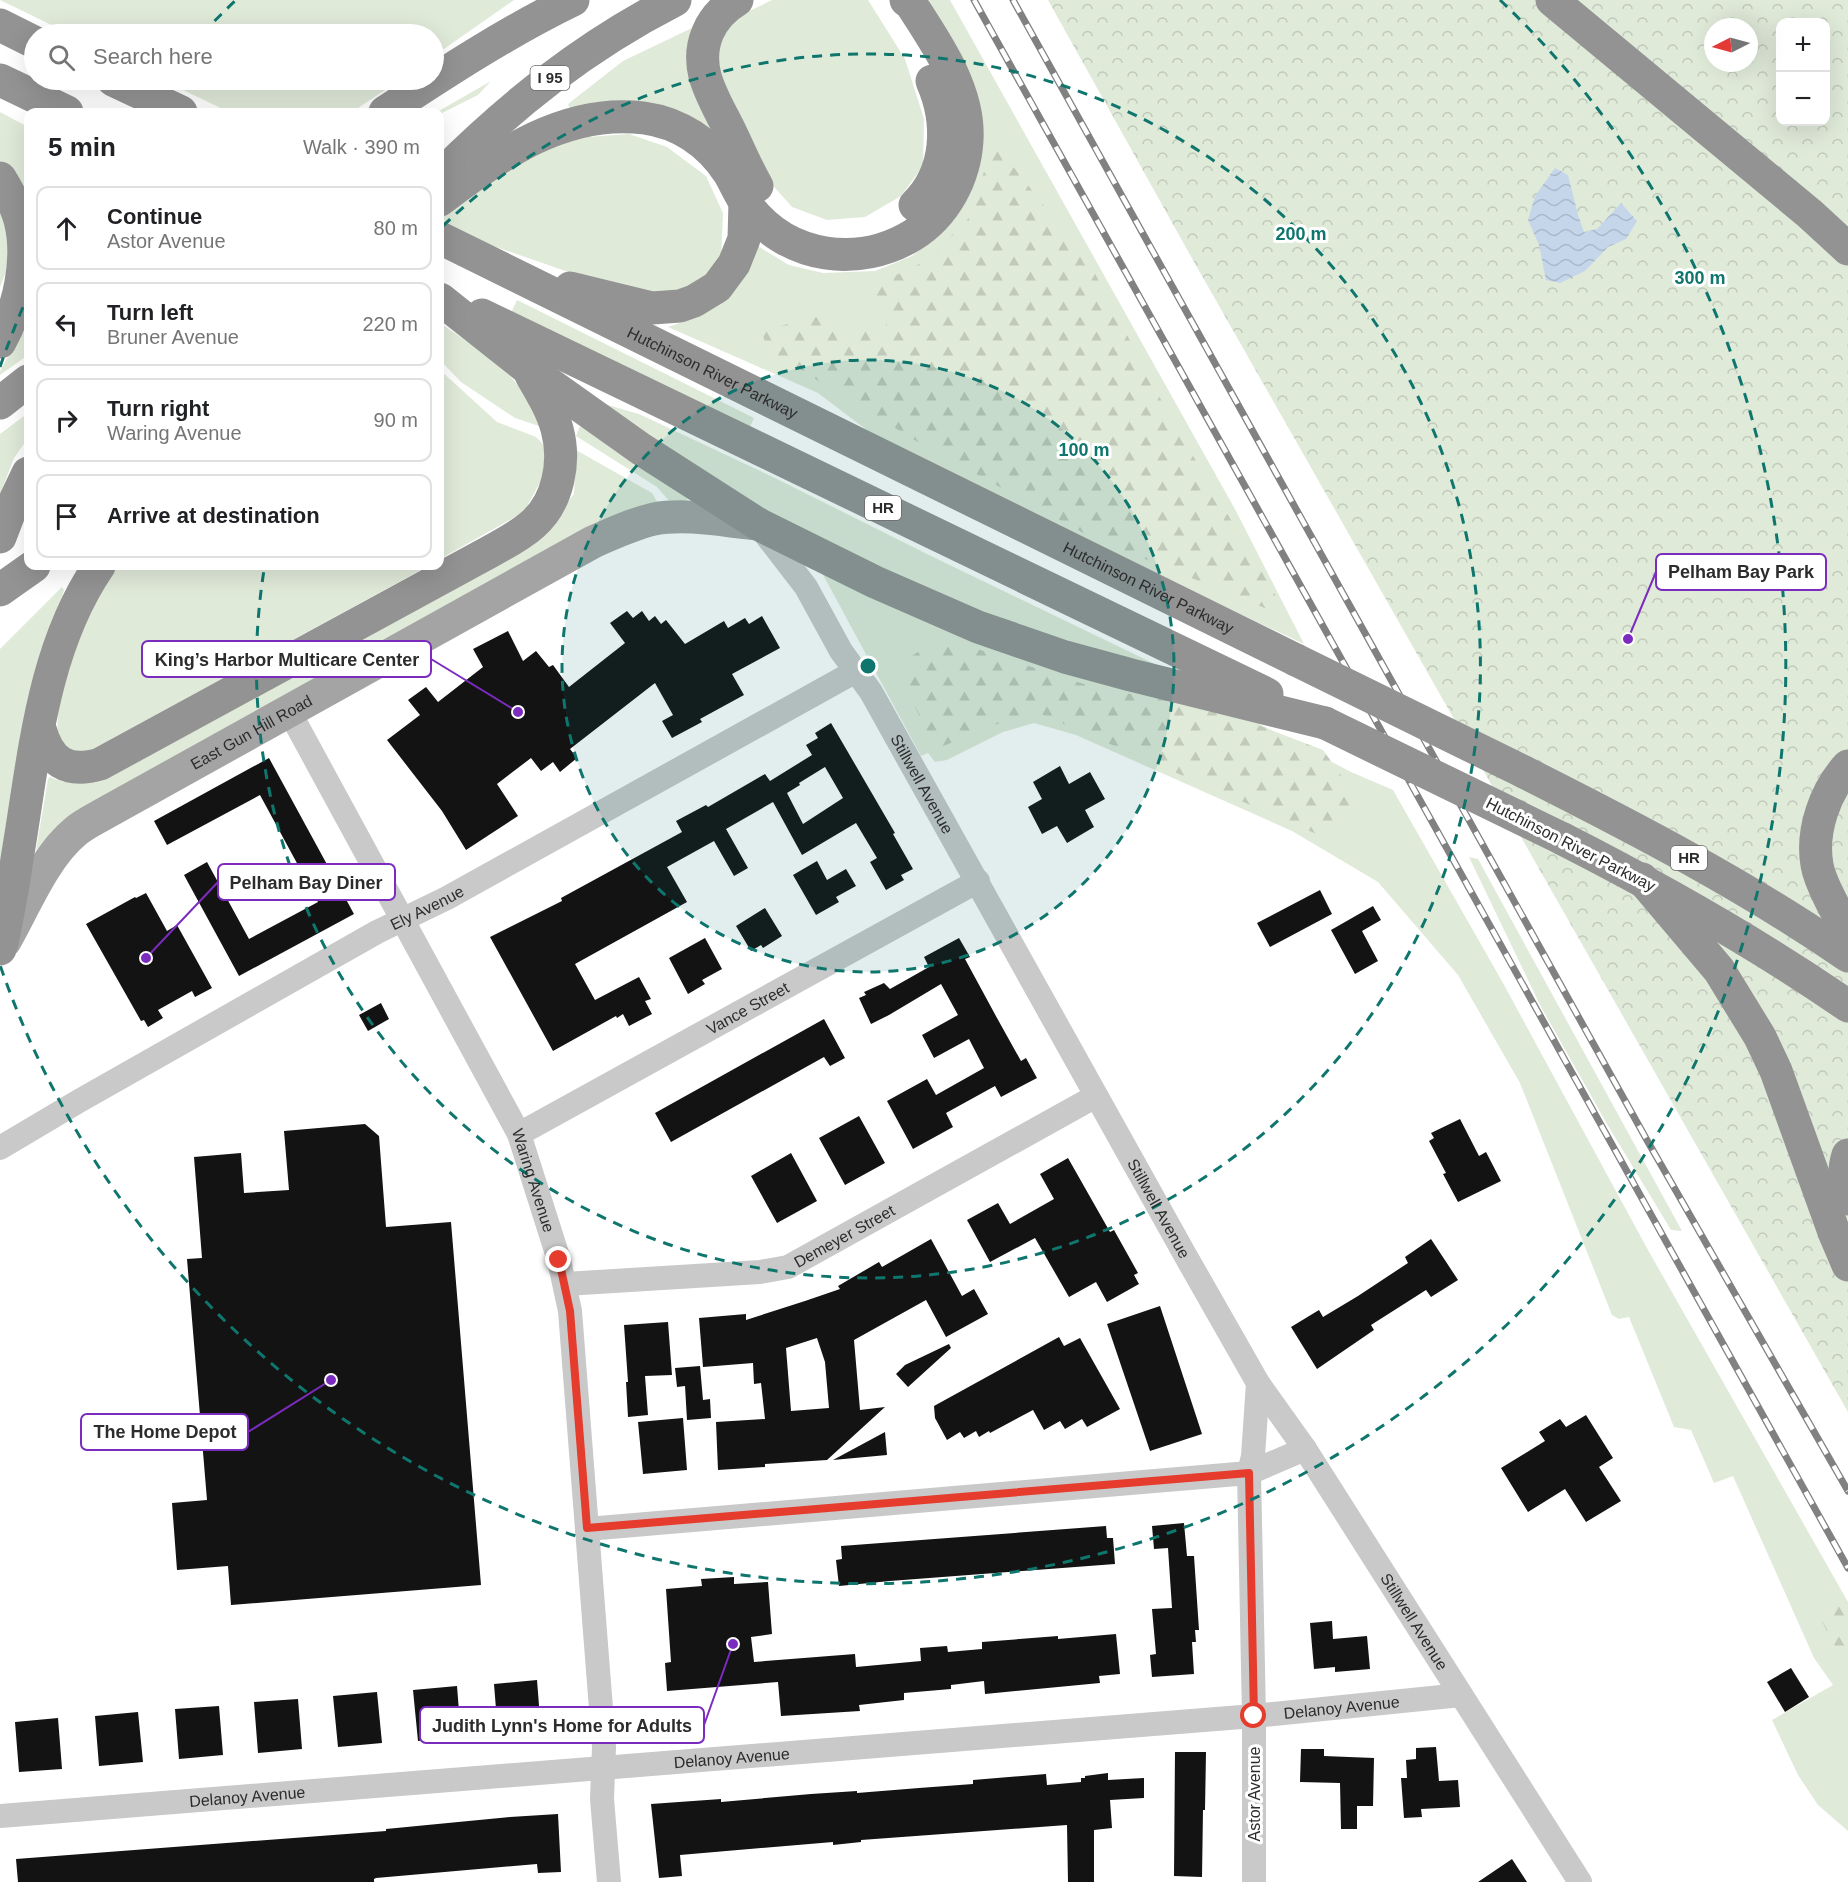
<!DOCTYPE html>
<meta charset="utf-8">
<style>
body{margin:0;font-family:Helvetica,sans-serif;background:#f6f6f6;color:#202124}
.controls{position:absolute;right:18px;top:18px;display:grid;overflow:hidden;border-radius:12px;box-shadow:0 6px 24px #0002}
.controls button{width:54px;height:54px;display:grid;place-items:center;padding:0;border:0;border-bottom:2px solid #e0e0e0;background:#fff;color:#202124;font:30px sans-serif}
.compass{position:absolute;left:1704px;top:18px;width:54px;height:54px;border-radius:50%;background:#fff;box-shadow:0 6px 24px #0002;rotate:264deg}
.stop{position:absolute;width:18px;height:18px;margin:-14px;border:4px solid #e53c2d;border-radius:50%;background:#fff}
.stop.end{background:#e53c2d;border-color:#fff;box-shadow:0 2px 6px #0008}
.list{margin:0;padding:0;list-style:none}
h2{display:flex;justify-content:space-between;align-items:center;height:78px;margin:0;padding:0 24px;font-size:26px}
h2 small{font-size:20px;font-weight:400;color:#757577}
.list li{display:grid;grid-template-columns:39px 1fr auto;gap:18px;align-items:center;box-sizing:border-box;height:84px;margin:0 12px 12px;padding:0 12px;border:2px solid #e0e0e0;border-radius:12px}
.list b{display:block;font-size:22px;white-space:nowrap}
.list p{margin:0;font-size:20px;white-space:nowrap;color:#757577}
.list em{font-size:20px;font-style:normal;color:#757577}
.icon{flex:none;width:33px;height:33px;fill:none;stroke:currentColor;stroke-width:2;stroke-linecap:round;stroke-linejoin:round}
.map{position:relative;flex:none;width:1848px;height:1882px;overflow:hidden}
.search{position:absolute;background:#fff;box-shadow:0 6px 24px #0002;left:24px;top:24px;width:420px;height:66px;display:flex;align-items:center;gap:15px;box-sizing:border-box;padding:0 21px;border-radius:33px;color:#757577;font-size:22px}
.panel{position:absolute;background:#fff;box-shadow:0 6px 24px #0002;left:24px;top:108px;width:420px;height:462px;border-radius:12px}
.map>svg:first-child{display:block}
.grass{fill:#e0ead9}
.forest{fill:url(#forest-firs)}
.park{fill:url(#park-crowns);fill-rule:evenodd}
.water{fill:url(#water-waves)}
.building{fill:#131313;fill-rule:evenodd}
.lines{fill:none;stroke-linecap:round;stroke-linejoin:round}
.minor{stroke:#c9c9c9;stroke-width:24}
.primary{stroke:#a4a4a4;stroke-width:33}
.motorway{stroke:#939393;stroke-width:33}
.rail-casing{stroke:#818181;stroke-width:7}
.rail{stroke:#fff;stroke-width:4.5;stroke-dasharray:14;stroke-linecap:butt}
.motorway-bridge{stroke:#939393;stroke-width:33}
.route{stroke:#e53c2d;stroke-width:8}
.ring{fill:none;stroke:#0f766e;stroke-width:3;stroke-dasharray:10 8}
.labels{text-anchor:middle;stroke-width:6;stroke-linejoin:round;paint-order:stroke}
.shield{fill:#fff;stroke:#6b6b6b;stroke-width:1.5}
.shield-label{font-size:15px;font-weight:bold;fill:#2c2c2c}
.street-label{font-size:16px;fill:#2c2c2c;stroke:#fff}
.centre{fill:#0f766e;stroke:#fff;stroke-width:3}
.ring-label{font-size:18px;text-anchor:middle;font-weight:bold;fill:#0f766e;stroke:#fff;stroke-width:6;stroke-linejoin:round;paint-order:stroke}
.leader{fill:none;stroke:#7b2cbf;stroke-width:2}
.callout-dot{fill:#7b2cbf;stroke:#fff;stroke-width:2}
.callout{fill:#fff;stroke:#7b2cbf;stroke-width:2}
.callout-label{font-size:18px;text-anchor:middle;font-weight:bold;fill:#2c2c2c}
</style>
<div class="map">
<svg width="1848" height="1882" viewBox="0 0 1848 1882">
<defs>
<pattern id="forest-firs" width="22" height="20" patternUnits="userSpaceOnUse" patternTransform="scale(1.5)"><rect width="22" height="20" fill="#e0ead9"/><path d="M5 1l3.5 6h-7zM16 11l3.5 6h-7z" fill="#c0c9ba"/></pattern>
<pattern id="park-crowns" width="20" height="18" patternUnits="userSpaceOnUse" patternTransform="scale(1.5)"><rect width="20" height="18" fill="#e0ead9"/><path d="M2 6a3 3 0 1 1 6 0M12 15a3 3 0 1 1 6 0" fill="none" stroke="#c0c9ba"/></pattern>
<pattern id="water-waves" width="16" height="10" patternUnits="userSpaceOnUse" patternTransform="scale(1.5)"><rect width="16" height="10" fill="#c5d6eb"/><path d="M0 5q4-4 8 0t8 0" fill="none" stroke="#a9b8ca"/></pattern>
</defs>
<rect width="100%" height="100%" fill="#fff"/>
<path class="grass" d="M0,0h514l-80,56v-22h-364z
M772,0h96l37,59 19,60 -1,47 -22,30 -36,21 -38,3 -35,-13 -24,-27 -50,-105v-33l15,-23z
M923,0h27l286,511 68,133 -221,-104 -199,-97 -66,-50 -150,-66 29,-10 59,-72 33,20 34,8 52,-2 37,-15 40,-34 26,-48 -3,-67z
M694,27l34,129 -156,-43 -4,-9 55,-43z
M162,80h238l-48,32h-123z
M491,81l-13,14 -38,19v-2h-3z
M0,112l28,15v86l-10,-28 -18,-24z
M629,134l38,13 39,29 17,37 -2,46 -20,23 -32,14 -37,-2 -156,-54 -36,-18v-8l3,-3 8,2 11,-14 81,-51 45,-11z
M0,195l7,12 2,57 -9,23z
M517,300l237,118 -5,11 -239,-114z
M28,320v35l-28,20v-4z
M440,323l60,41 31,37 8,25 -24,-8 -54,-36 -21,-22z
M440,370l57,52 39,15 9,9 -1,29 -20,37 -84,47z
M594,401l45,13 136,64 158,79 257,124 -139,-35 -227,-99z
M28,413v25l-14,20 -14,36v-60z
M580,426l108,68 -1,8h-17l-13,-15 -81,-51z
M576,450l76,43 6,10 -602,324 -20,23 12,-71 2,-2 13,5 31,-1 456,-257 24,-30z
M115,566h313l-346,189 -17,-3 -8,-14 1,-29 26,-94z
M821,571l408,137 122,64 42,18 110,193 145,267 200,352v229l-30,-26 -20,-30 -26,-55 61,-35 -19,-27 -81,-182 -19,7 -23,-53 -17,-3 -45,-110 -10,2 -7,-4 -92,-232 -62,-108 -80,-93 -86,-51 -216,-96 -42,-12 -31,9 -56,28 -12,2 -7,-9 -7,3z
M62,587l2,3 -18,58 -46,224v-223z
M1469,857l9,2 204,372 -11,-1 -64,-106 -67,-119z"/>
<path class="forest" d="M994,142l97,124 79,151 119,201 -200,-82 -171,-94 -150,-92 -7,-19 31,-8 14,-14 23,4 17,15 41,4 -2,-15 -16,-13 12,-22 43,-20 44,-43z
M941,637l155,51 120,21 107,41 23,32 8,30 -26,27 -296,-129 -96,39 -24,-48 -8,-40z
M1840,1602l8,15v54l-33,-63z"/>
<path class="park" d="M1048,0h800v1412l-659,-1159zM1780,22h46v100h-46zM1713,27h36v36h-36z"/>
<path class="water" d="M1555,168l13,7 10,40 6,17 13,-3 24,-26 16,18 -11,18 -18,8 -23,24 -25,12 -14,-3 -7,-35 -11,-25 7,-24z"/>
<path class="building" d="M627,611l6,7 9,-7 7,10 6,-5 6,8 5,-4 19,24 39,-23 4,7 17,-10 4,6 13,-8 18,32 -48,26 12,21 -44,24 2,3 -30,16 -10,-17 11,-6 -18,-32 -85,66 7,9 -17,14 -7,-10 -12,9 -10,-13 -34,26 21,32 -52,34 -24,-39 -55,-71 33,-25 -12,-15 18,-13 12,15 45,-35 -10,-18 35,-18 15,30 13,-10 13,16 4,-2 16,22 56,-44 -15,-20z
M831,723l64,110 -2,1 20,35 -12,6 3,5 -18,10 -16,-28 7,-4 -21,-35 -54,32 -29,-53 -47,27 22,39 -14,8 -20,-35 -47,26 20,35 -112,62 20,36 44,-23 12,22 -6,2 7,13 -23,12 -6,-12 -6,4 -1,-2 -63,35 -63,-114 72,-36 -1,-3 121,-66 -6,-11 30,-16 2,2 57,-33 5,7 42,-26 -6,-10 12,-7 -3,-5zM825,767l18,31 -40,26 -16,-31 13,-8 -1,-2z
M269,758l85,156 -115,62 -55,-101 23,-13 42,77 69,-37 -58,-107 -93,50 -13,-24z
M1060,766l9,18 21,-12 15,27 -20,11 9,17 -27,16 -10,-17 -15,8 -14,-27 14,-8 -9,-17z
M817,861l10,19 19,-11 10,17 -20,11 3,5 -23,13 -23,-40z
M1320,890l12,24 -62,33 -13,-24z
M146,893l21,38 10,-6 35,63 -17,9 -3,-6 -34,19 5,8 -15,9 -4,-7 -3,1 -55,-97 49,-27 1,1z
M1373,906l8,14 -19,11 16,30 -23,13 -24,-44z
M765,908l17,28 -19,12 -2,-3 -10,6 -15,-25z
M705,938l17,31 -20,11 3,4 -17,10 -19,-36z
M959,938l11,19 -5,2 32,59 24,43 5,-3 11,20 -36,19 -6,-11 -49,27 7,14 -40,22 -26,-48 40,-22 9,16 48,-27 -15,-29 -35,19 -12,-23 36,-20 -17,-31 -52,31 -18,9 -12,-26 7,-3 -2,-3 20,-9 6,6 39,-22 -5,-10z
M381,1003l8,16 -21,12 -9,-16z
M824,1019l21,39 -15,8 -6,-9 -153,85 -16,-29z
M859,1116l26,47 -40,22 -26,-47z
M1460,1119l19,37 7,-4 15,29 -43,21 -15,-28 3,-1 -17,-32 5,-3 -3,-5z
M365,1124l14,12 7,91 65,-5 30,363 -250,20 -3,-39 -51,4 -5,-67 35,-3 -20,-241 15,-1 -8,-101 47,-4 3,40 45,-3 -5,-59z
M791,1153l26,48 -40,22 -26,-47z
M1068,1158l42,74 4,-2 24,43 -4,2 5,9 -32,18 -11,-20 -27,15 -34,-59 -45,24 -23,-42 31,-17 12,21 44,-25 -14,-25z
M931,1239l31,57 12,-7 14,25 -42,23 -20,-37 -72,40 6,70 25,-3 -58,53 -62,4v3l-47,3 -2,-48 49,-3 -4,-36 -7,1 -1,-21 -50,4 -4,-49 47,-4v6l59,-19 35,-12 -2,-3 41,-24 3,5zM817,1338l8,24 4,46 -38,3 -5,-63z
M1431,1239l27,41 -27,17 -5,-7 -55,35 3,5 -57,39 -26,-42 28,-17 4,7 35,-21 50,-33 -3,-6z
M1160,1306l42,128 -52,17 -43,-127z
M668,1322l4,53 -27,1 3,39 -20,2 -2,-35h2l-4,-57z
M1059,1337l5,9 16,-8 40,71 -33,18 -5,-8 -17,10 -5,-8 -16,9 -11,-20 -43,23 -1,-2 -10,6 -3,-6 -12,7 -4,-6 -13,8 -12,-22 -1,-12z
M949,1344l2,4 -43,39 -12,-13 9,-9z
M700,1366l3,34 7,-1 1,19 -24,2 -2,-34 -8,1 -2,-19z
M1586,1415l27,43 -14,9 22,34 -35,21 -21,-33 -37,23 -27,-44 44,-27 -6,-9 21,-13 6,8z
M683,1418l4,52 -44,4 -5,-52z
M885,1432l2,23 -54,5z
M1184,1523l3,33h7l5,74h-4l1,12h-4l2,32 -42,3 -2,-22 6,-1 -4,-45 20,-1 -4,-60 -14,1 -2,-23z
M1106,1526l1,12h6l2,26 -225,17 -51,5 -3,-26 6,-1 -1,-13z
M734,1577v7l34,-2 4,52 -21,3 3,25 101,-8 1,13 65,-6 -1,-13 27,-2 1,6 34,-3v-7l76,-6v3l58,-5 4,40 -21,2 1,7 -115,11 -1,-13 -33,4v4l-47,4v7l-45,5 1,6 -79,5 -3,-34 -111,9 -2,-28 6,-1 -5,-73 36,-3 -1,-7z
M1332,1621l1,18 34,-3 3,33 -35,3v-5l-21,2 -4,-46z
M1791,1668l18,29 -24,15 -18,-30z
M537,1680l4,51 -43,3 -4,-50z
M457,1686l4,51 -43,4 -5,-51z
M377,1692l5,51 -44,4 -5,-51z
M298,1699l4,50 -44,4 -4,-51z
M219,1706l4,49 -44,4 -4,-50z
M138,1712l5,50 -44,4 -4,-50z
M58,1718l4,51 -43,3 -4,-50z
M1436,1747l3,34 19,-1 2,27 -39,2 1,8 -18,1 -3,-40h6l-1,-18 10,-1v-11z
M1301,1749h23v7l50,2 -1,48h-16v23h-16l-1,-46 -40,-1z
M1175,1752h31l-1,58h-2l-1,67 -28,-1z
M1108,1773v7l36,-2v20l-34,2 2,28 -18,2v52h-26l-1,-57 -206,15v2l-28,3v-3l-153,13 2,21 -23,2 -8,-74 70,-5v3l90,-8 46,-3v2l62,-5 54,-4v-4l73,-6 1,11 34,-3v-4h4v-2z
M558,1814l3,58 -23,1 -1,-9 -161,14 -2,1v3h-356l-2,-23 370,-28v-2l124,-12z
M1512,1859l15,23h-49z"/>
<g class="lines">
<g class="minor">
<path id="s1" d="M759,526l47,61 35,64 30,41 313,561 74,130 47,66 275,433"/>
<path id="s2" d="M289,711l230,423 40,126 11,51 34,436 -2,52 7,83"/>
<path id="s3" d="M519,1134l459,-253"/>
<path id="s4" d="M0,1148l79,-47 298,-169 70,-34 409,-227"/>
<path id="s5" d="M565,1284l195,-12 28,-5 308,-171"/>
<path d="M587,1529l662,-56 56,-24"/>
<path id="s6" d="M0,1816l1254,-100 207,-21"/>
<path d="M1254,1882v-166l-5,-243 4,-17 5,-73"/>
</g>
<path class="primary" id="s7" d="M5,941c20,-35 39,-84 71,-110 7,-6 15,-10 24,-15l493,-274c20,-9 40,-18 61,-23 33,-6 70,2 104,5"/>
<g class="motorway">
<path d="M737,0c-27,16 -40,45 -32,76 5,18 15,35 23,51 10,20 18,40 29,59"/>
<path d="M1552,0l258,214 38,35"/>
<path d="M0,25l34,17"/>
<path d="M0,80l67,32"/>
<path d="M113,80l68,32"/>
<path d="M385,112c61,-40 122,-80 188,-112"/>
<path d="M440,176c71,-71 145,-130 235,-176"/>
<path d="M0,178c8,13 16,27 20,42 10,39 -1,88 -20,122"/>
<path d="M440,200c58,-45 125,-92 204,-82 36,5 65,25 85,55 7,12 12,25 20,35 40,51 110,60 164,27 32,-20 52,-57 54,-95 3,-49 -30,-96 -56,-136l-5,-4"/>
<path d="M915,205c34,-33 35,-83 17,-124"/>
<path id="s8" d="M440,238l856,422"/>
<path d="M570,288l82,20 28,-2 14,-5 23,-14 17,-23 10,-25 1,-37"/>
<path d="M440,299l87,69 114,81 117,75 117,58 103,45 87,30 66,18 194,48"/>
<path d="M482,315l785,379"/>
<path d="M0,403l28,-22"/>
<path d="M0,537l10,-26 18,-38"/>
<path d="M0,590l34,-24"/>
<path d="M40,729c9,32 26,45 60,35l393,-214c14,-8 28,-15 40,-26 25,-22 33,-62 24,-95 -5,-19 -16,-37 -26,-54"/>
<path d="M1848,766c-23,25 -37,65 -31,99 2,12 8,24 13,34 5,10 10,20 18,27"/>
<path d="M1524,772c111,56 221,113 324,184"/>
<path d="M1563,839c98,50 194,104 285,167"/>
<path d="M1642,879l77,91 41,67 16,34 58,161 14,33"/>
<path d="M0,949c3,-7 4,-18 6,-26 4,-21 8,-42 11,-64 17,-99 24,-208 82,-293"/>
<path d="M1848,1155c-5,15 -4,29 0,44"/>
</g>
<defs>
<path id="rail" d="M974,0l874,1568
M1013,0l635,1142 200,349"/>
</defs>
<use href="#rail" class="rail-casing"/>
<use href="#rail" class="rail"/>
<path class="motorway-bridge" d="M1296,660l228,112
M1325,723l238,116"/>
</g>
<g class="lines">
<path class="route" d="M559,1260l11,51 17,217 662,-55 5,243"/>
</g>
<circle cx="868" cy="666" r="306" fill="#0f766e" fill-opacity=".12"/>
<g class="ring">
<circle cx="868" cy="666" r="306"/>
<path d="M443 226A612 612 0 1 1 264 570"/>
<path d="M0 367A918 918 0 0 1 26 300M202 34A918 918 0 0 1 236 0M1500 0A918 918 0 1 1 0 965"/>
</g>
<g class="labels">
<g class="shield">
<rect x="530.5" y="66" width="39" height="24" rx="4.5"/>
<rect x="865" y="496" width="36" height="24" rx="4.5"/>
<rect x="1671" y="846" width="36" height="24" rx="4.5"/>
</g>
<g class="shield-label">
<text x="550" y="83">I 95</text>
<text x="883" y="513">HR</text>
<text x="1689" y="863">HR</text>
</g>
<g class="street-label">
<text dy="6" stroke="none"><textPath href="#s8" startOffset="304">Hutchinson River Parkway</textPath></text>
<text dy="6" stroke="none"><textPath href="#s8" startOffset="790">Hutchinson River Parkway</textPath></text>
<text dy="6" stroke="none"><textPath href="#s7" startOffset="333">East Gun Hill Road</textPath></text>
<text dy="6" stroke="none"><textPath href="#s1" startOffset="306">Stillwell Avenue</textPath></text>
<text transform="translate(1571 844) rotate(27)" y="6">Hutchinson River Parkway</text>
<text dy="6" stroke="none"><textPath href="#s4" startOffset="490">Ely Avenue</textPath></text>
<text dy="6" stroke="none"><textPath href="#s3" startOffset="261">Vance Street</textPath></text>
<text dy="6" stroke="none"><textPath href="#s2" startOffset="530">Waring Avenue</textPath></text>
<text dy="6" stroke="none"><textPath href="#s1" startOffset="792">Stillwell Avenue</textPath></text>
<text dy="6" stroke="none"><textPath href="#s5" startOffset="288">Demeyer Street</textPath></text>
<text dy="6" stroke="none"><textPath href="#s1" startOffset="1278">Stillwell Avenue</textPath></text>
<text dy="6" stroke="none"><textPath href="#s6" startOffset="1346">Delanoy Avenue</textPath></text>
<text dy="6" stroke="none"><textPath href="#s6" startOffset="734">Delanoy Avenue</textPath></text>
<text transform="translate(1254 1794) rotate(-90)" y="6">Astor Avenue</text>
<text dy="6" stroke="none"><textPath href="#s6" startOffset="248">Delanoy Avenue</textPath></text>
</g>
</g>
<circle cx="868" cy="666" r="9" class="centre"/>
<g class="ring-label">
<text x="1301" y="240">200 m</text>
<text x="1700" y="284">300 m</text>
<text x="1084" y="456">100 m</text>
</g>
<path class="leader" d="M1628 639L1656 572M518 712L431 659M146 958L218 882M331 1380L248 1432M733 1644L704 1725"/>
<g class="callout-dot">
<circle cx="1628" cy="639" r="6"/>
<circle cx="518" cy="712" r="6"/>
<circle cx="146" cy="958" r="6"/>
<circle cx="331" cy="1380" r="6"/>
<circle cx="733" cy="1644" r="6"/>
</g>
<g class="callout">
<rect x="1656" y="554" width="170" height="36" rx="6"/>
<rect x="142" y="641" width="289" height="36" rx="6"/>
<rect x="218" y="864" width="177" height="36" rx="6"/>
<rect x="81" y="1414" width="167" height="36" rx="6"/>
<rect x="420" y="1707" width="284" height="36" rx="6"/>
</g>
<g class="callout-label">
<text x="1741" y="578">Pelham Bay Park</text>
<text x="287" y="666">King’s Harbor Multicare Center</text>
<text x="306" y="889">Pelham Bay Diner</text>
<text x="165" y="1438">The Home Depot</text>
<text x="562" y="1732">Judith Lynn's Home for Adults</text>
</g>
</svg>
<div class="controls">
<button>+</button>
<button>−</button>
</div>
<svg class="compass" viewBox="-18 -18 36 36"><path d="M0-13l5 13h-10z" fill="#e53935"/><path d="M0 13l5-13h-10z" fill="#757577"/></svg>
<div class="stop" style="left:1254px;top:1716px"></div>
<div class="stop end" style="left:559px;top:1260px"></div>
<div class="search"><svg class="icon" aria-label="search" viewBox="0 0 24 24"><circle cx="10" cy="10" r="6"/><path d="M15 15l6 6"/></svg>Search here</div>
<section class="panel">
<h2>5 min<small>Walk · 390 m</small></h2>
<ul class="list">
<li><svg class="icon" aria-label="ahead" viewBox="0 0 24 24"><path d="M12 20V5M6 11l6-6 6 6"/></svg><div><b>Continue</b><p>Astor Avenue</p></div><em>80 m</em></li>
<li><svg class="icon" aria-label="left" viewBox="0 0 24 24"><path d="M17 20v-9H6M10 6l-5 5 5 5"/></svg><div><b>Turn left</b><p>Bruner Avenue</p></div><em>220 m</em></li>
<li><svg class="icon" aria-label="right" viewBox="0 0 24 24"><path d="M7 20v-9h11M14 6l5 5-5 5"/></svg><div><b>Turn right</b><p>Waring Avenue</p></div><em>90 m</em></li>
<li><svg class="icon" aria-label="arrive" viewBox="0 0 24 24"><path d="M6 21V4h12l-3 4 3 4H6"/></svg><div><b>Arrive at destination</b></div></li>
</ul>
</section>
</div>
